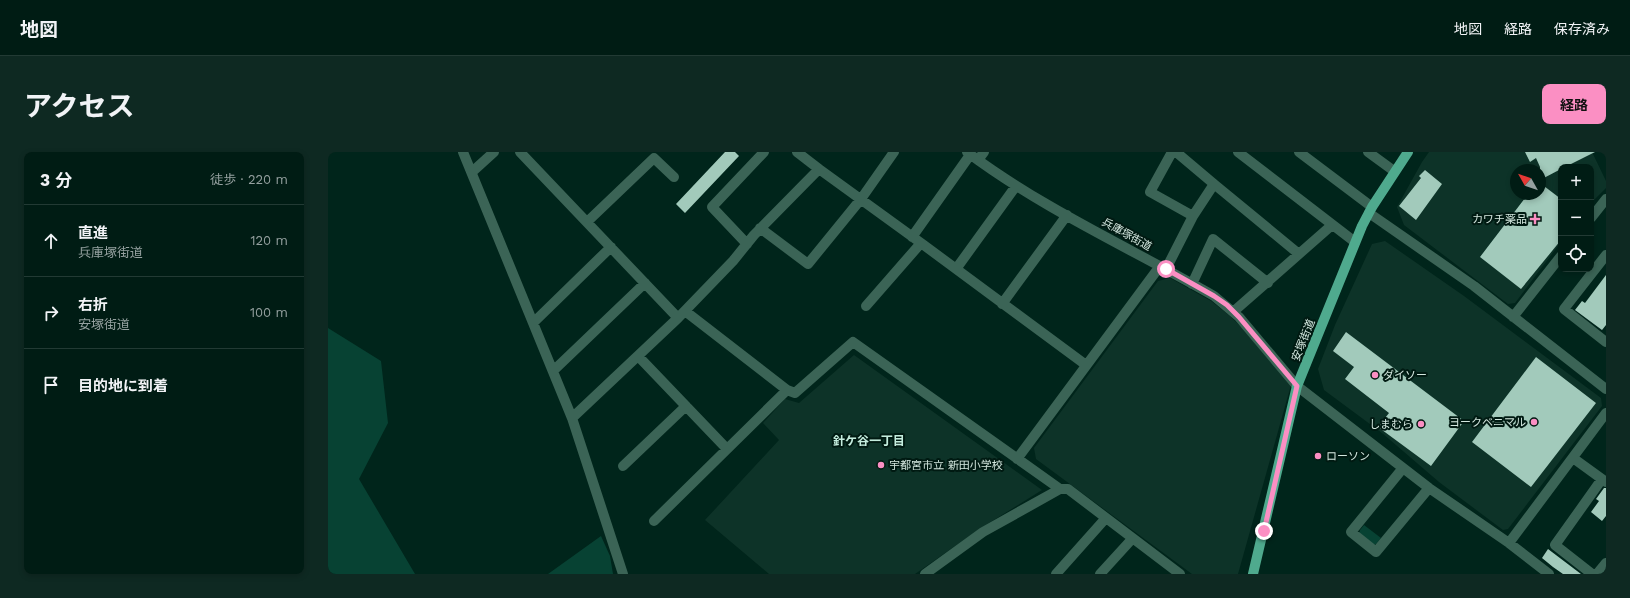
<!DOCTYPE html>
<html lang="ja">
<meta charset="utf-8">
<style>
body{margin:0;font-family:"Work Sans","Noto Sans JP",sans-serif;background:#0e2922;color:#f1f3f6}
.controls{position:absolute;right:12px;top:12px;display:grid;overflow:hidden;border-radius:8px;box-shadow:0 2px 6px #0003}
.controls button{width:36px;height:36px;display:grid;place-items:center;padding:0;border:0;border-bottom:1px solid #223a34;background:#001c14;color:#f1f3f6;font:20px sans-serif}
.compass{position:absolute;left:1182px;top:12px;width:36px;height:36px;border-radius:50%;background:#001c14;box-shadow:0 2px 6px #0003;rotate:310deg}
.stop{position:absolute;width:12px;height:12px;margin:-9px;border:3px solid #fb8fc3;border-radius:50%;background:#fff}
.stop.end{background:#fb8fc3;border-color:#fff;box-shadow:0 1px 4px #0008}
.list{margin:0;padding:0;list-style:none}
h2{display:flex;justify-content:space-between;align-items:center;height:52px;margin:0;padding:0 16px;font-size:17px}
h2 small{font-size:13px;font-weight:400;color:#95a1a0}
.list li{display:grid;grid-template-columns:26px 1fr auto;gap:12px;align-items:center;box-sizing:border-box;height:72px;padding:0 16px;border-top:1px solid #223a34}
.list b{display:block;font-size:15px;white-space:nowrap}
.list p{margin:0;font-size:13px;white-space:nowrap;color:#95a1a0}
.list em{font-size:13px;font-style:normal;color:#95a1a0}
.icon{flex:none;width:22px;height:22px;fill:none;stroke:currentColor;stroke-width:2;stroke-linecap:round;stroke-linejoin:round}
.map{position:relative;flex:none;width:1278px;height:422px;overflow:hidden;border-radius:8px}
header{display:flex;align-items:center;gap:24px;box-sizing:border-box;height:56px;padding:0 20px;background:#001c14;border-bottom:1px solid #223a34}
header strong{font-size:19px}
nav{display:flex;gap:22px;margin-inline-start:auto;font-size:14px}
.intro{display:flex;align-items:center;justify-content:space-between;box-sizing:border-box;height:96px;padding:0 24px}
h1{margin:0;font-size:28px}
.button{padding:10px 18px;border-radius:8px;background:#fb8fc3;color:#111;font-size:14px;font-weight:700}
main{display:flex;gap:24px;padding:0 24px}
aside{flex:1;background:#001c14;border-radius:8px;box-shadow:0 2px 6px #0003}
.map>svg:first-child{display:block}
.built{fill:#0d3328;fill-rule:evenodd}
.green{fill:#074233}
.building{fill:#a2cabb}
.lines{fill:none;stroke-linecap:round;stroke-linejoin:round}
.minor{stroke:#3b6456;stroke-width:10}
.major{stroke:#4faa8e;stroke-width:10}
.route{stroke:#fb8fc3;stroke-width:5}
.poi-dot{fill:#fb8fc3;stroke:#001a12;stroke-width:1.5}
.labels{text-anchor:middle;stroke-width:4;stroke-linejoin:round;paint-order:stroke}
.poi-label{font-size:11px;fill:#d3e7df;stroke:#001a12;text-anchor:end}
.street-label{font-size:11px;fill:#d3e7df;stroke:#001a12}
.neighbourhood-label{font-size:12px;font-weight:bold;fill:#c4edde;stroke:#001a12}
</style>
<header>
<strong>地図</strong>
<nav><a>地図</a><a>経路</a><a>保存済み</a></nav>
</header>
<div class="intro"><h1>アクセス</h1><a class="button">経路</a></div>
<main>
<aside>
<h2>3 分<small>徒歩 · 220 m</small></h2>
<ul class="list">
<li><svg class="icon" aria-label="ahead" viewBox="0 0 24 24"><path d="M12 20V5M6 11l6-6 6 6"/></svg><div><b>直進</b><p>兵庫塚街道</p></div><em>120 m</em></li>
<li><svg class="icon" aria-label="right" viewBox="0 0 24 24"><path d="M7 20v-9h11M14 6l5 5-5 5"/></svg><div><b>右折</b><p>安塚街道</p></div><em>100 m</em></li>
<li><svg class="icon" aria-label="arrive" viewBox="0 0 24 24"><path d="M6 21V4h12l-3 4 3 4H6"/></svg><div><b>目的地に到着</b></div></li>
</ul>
</aside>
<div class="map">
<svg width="1278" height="422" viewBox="0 0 1278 422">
<rect width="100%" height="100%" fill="#00251b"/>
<path class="built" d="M1101,0h163l14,29v7l-15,15v-36h-30v75l-46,61 -7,1 -104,-79 -7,-18 25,-45zM1188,18h24v24h-24z
M1057,89l79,55 137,102 1,8 -94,123 -5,1 -64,-48 -57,-49 -58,-43 -6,-21 17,-44 37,-81z
M842,126l41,23 19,15 12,12 49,57 -53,189h-46l-156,-115 -2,-11 124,-167z
M526,203l188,135 -61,38 -66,46h-146l-64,-54 74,-80 -16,-17 22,-24 14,4z"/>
<path class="green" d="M0,176l53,33 7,62 -29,56 56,95h-87z
M1036,373l17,13 -5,6 -4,1 -13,-10 1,-5z
M273,384l9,20 3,18h-65z"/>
<path class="building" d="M397,0h10l4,4 -54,57 -9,-9z
M1197,0h70l-30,15h-4v2l-21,11v-13l-4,-9 -6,4z
M1097,18l17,14 -26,36 -17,-14 22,-28 -2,-2z
M1212,31l21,16v41l-40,49 -41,-32 48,-63h12z
M1278,123v50l-4,5 -27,-20 7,-9 3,2z
M1018,180l118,89 -33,45 -53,-39 11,-14 -44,-34 9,-12 -21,-16z
M1208,205l60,46 -65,84 -59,-45z
M1276,336h2v28l-4,5 -11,-9 8,-11 -3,-2z
M1220,397l33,25h-18l-10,-7 -11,-9z"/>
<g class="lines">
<path class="minor" d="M135,0l109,266 51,156
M192,0l158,166
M469,0l22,17
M639,0c76,57 165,97 247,144l25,21 58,69 132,102 80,55 40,31
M844,0l-22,40 43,24
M848,0l38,32
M910,0l117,90
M971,0l73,55
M1040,0l26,19
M650,8l6,-8
M144,20l22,-20
M1041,61l105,73 132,103
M1263,66l15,-19
M259,70l67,-64 20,19
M432,76l48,36 53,-65 33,-47
M584,85l58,-82
M593,91l165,122
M419,92l-35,-37 52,-55
M1278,103l-42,54 42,33
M628,117l60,-83
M838,117l27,-53 21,-32 85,70
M864,132l21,-45 55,44
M674,152l65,-89
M357,159l102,79 8,3 58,-51 207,147 -77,43 -58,42
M905,160l99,-87
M1185,165l48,-61
M205,171l78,-76
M310,204l89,93
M225,219l92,-88
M244,266l106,-100 55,-57 21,-26 65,-66 102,74 -55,63
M1245,306l33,24
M689,307l143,-193
M295,314l63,-60
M1075,316l-52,64 25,20 53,-64
M732,337h8l112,85
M326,369l133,-131
M1181,391l97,-130
M728,422l49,-55
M772,422l32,-35
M1264,422l-37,-29 47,-66
M1269,422l9,-11"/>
<path class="major" d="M925,422l44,-188 65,-160 10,-19 36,-55"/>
</g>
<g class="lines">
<path class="route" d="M838,117l48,27 13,9 12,12 58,69 -33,145"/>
</g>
<g class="poi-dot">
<path d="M1205 61h4v4h4v4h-4v4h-4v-4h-4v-4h4z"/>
<circle cx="1047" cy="223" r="4"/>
<circle cx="1206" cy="270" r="4"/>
<circle cx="1093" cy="272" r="4"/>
<circle cx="990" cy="304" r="4"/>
<circle cx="553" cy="313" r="4"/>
</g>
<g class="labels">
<g class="poi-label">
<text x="1199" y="71">カワチ薬品</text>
<text x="1055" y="227" text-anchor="start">ダイソー</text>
<text x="1198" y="274">ヨークベニマル</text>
<text x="1085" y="276">しまむら</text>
<text x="998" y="308" text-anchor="start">ローソン</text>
<text x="561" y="317" text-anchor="start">宇都宮市立 新田小学校</text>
</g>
<g class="street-label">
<text transform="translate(799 82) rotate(29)" y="4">兵庫塚街道</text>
<text transform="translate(975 188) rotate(-68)" y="4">安塚街道</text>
</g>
<g class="neighbourhood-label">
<text x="541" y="293">針ケ谷一丁目</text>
</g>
</g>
</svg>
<div class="controls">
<button>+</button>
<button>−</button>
<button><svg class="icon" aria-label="locate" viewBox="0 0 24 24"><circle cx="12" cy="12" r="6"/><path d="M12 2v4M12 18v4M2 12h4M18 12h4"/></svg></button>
</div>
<svg class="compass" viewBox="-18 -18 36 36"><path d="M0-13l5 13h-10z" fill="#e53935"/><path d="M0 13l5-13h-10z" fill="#95a1a0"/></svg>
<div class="stop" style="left:838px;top:117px"></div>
<div class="stop end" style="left:936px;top:379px"></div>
</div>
</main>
